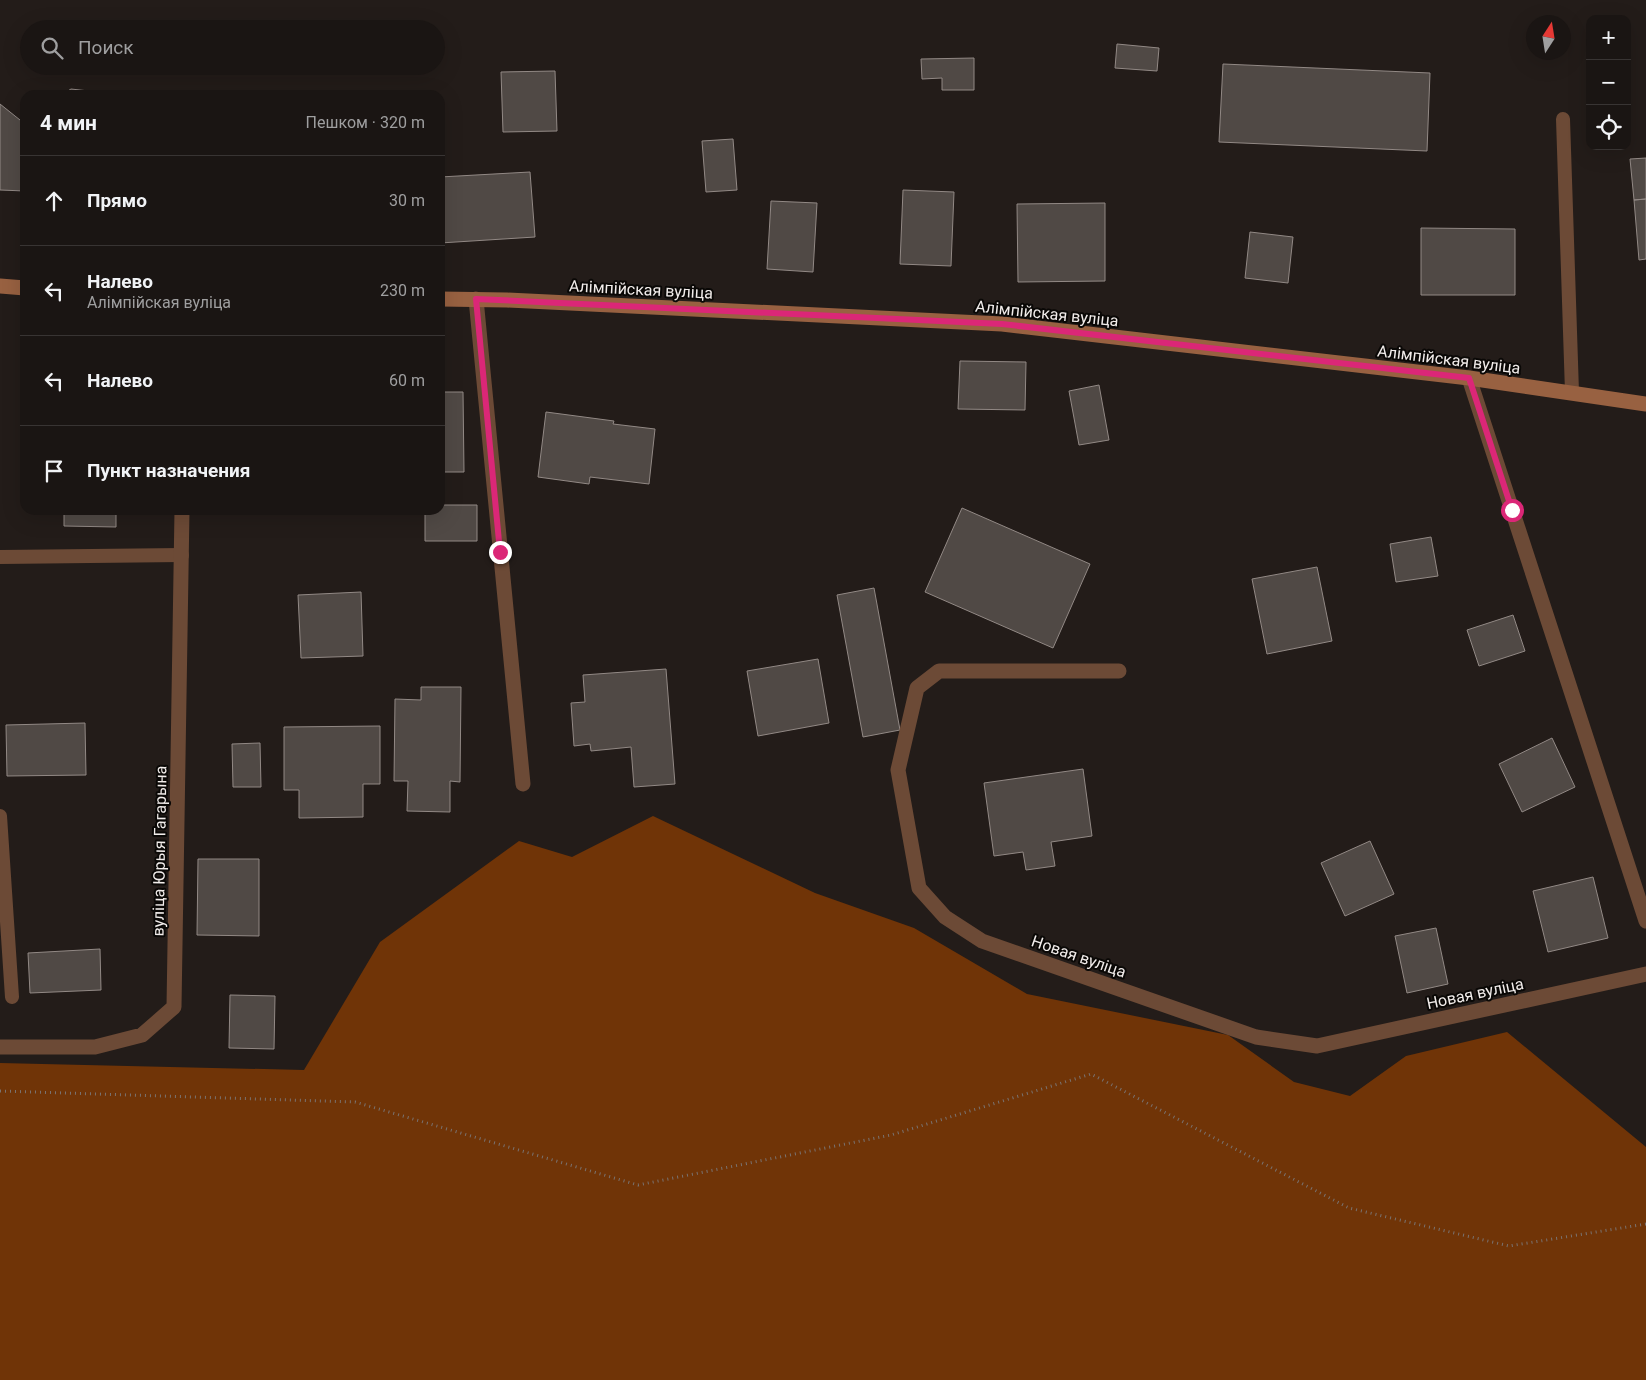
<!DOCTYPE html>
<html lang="ru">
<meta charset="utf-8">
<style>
body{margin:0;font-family:Roboto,sans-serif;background:#272221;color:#f1f3f6}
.controls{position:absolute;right:15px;top:15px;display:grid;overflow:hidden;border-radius:10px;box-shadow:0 5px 20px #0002}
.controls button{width:45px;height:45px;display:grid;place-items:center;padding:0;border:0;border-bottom:1px solid #383433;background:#1a1513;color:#f1f3f6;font:25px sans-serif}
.compass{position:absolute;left:1526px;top:15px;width:45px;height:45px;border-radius:50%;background:#1a1513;box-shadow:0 5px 20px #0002;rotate:12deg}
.stop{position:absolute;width:15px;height:15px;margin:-11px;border:4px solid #db2777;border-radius:50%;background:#fff}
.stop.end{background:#db2777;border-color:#fff;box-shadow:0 1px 5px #0008}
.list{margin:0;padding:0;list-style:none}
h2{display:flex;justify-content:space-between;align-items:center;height:65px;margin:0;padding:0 20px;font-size:21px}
h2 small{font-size:16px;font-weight:400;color:#9f9fa0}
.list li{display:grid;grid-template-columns:32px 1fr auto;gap:15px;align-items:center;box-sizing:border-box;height:90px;padding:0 20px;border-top:1px solid #383433}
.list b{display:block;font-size:19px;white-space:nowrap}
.list p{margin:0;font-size:16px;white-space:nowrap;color:#9f9fa0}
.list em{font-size:16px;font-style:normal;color:#9f9fa0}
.icon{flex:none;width:28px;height:28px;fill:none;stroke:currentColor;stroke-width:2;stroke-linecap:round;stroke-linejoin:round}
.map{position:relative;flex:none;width:1646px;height:1380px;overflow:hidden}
.search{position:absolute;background:#1a1513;box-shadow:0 5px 20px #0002;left:20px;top:20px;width:425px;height:55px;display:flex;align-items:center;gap:12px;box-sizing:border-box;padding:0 18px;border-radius:28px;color:#9f9fa0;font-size:19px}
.panel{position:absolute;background:#1a1513;box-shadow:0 5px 20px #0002;left:20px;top:90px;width:425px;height:425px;border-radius:15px}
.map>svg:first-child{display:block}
.forest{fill:#703407}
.building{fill:#504945;stroke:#928985}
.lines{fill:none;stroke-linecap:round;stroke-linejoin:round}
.path{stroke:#7a7371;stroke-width:3;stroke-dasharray:1 4;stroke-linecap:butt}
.lane{stroke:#6c4a36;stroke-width:14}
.street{stroke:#6c4a36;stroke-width:15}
.secondary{stroke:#986141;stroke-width:15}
.route{stroke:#db2777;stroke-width:6}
.labels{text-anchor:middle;stroke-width:4;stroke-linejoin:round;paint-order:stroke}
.street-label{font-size:16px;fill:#f2edeb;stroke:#0a0806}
</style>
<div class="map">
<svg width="1646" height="1380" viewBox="0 0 1646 1380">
<rect width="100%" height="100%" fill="#231c19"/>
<path class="forest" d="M653,816l162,77 99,35 113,66 201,41 66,47 56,14 56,-40 101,-24 139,115v233h-1646v-317l304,7 76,-128 139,-101 53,16z"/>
<path class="building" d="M1117,44l42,4 -2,23 -42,-3z
M974,58v32h-32v-12l-20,1 -1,-20z
M1223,64l207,9 -3,78 -208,-9z
M555,71l2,60 -54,1 -2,-60z
M71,89l18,2 5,4h-33z
M0,104l25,20v67l-25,-1z
M733,139l4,51 -31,2 -4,-51z
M1646,158v41l-12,1 -4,-41z
M530,172l5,65 -95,6v-66z
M903,190l51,2 -3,74 -51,-2z
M1646,199v60l-7,1 -5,-60z
M771,201l46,2 -4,69 -46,-3z
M1105,203v78l-87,1 -1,-78z
M1421,228l94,1v66h-94z
M1250,232l43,5 -5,46 -43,-5z
M960,361l66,1 -1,48 -67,-1z
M1099,385l10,55 -30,5 -10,-54z
M440,392h23l1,80h-24z
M546,412l68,9 -1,3 42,5 -6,55 -59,-7 -1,7 -51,-7z
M440,505h37v36h-52v-31h15z
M962,508l128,56 -37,84 -128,-56z
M64,510h52v17l-52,-1z
M1431,537l7,39 -42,6 -6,-38z
M1317,567l15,74 -65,13 -15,-75z
M874,588l26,142 -37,7 -26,-142z
M361,592l2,64 -62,2 -3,-63z
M1513,615l12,36 -46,15 -12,-36z
M818,659l11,64 -71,13 -11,-65z
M666,669l9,115 -41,3 -3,-40 -40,4 -1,-7 -16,2 -3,-43 14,-1 -2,-27z
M421,687h40l-1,95 -10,-1v31l-43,-1 1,-30h-14l1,-82 26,1z
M85,723l1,52 -79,1 -1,-51z
M380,726v58h-17v33l-64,1v-28h-15v-63z
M1552,738l23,49 -53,25 -23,-48z
M260,743l1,44h-28l-1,-43z
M1083,769l9,67 -41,6 4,24 -29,4 -3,-18 -29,4 -10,-73z
M1370,841l24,53 -49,22 -24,-53z
M198,859h61v77l-62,-1z
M1593,877l15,61 -60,14 -15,-61z
M1436,928l12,56 -41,9 -12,-57z
M100,949l1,41 -71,3 -2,-40z
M230,995l45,1 -1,53 -45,-1z"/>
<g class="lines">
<path class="path" d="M0,1091l355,11 283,83 253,-50 200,-61 258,134 160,38 137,-22"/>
<path class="lane" d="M1563,119l9,273
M0,557l182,-2
M0,816l12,181"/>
<path class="street" d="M476,299l47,485
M1469,378l177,543
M1119,671h-180l-22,17 -19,82 21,118 26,29 37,24 274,96 61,9 329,-72
M0,1047h95l47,-12 32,-28 8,-497"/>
<path class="secondary" d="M0,286l25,2
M440,299l67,1 495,24 467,54 177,26"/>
</g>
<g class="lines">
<path class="route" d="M500,552l-24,-253 526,25 467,54 43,132"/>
</g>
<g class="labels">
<g class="street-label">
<text transform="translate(641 289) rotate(3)" y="6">Алімпійская вуліца</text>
<text transform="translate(1047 313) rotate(6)" y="6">Алімпійская вуліца</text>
<text transform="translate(1449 359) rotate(7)" y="6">Алімпійская вуліца</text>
<text transform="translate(159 851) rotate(-89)" y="6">вуліца Юрыя Гагарына</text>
<text transform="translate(1079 956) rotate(19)" y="6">Новая вуліца</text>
<text transform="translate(1475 993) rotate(-12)" y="6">Новая вуліца</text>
</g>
</g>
</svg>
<div class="controls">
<button>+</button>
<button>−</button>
<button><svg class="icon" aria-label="locate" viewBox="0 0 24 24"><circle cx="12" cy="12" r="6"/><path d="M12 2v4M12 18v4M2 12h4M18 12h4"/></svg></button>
</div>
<svg class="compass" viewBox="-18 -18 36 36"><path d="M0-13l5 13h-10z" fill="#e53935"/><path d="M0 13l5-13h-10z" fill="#9f9fa0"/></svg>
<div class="stop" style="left:1512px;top:510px"></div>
<div class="stop end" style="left:500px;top:552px"></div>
<div class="search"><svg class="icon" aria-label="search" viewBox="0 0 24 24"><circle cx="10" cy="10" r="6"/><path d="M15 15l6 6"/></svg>Поиск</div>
<section class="panel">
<h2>4 мин<small>Пешком · 320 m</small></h2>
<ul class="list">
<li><svg class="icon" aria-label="ahead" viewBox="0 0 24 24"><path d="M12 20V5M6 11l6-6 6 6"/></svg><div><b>Прямо</b></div><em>30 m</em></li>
<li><svg class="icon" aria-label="left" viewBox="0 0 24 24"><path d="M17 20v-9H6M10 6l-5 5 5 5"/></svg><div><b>Налево</b><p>Алімпійская вуліца</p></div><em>230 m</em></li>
<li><svg class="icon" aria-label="left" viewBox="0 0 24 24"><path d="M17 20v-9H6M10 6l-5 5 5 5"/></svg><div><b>Налево</b></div><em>60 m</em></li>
<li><svg class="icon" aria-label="arrive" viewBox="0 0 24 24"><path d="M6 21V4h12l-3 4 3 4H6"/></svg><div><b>Пункт назначения</b></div></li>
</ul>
</section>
</div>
